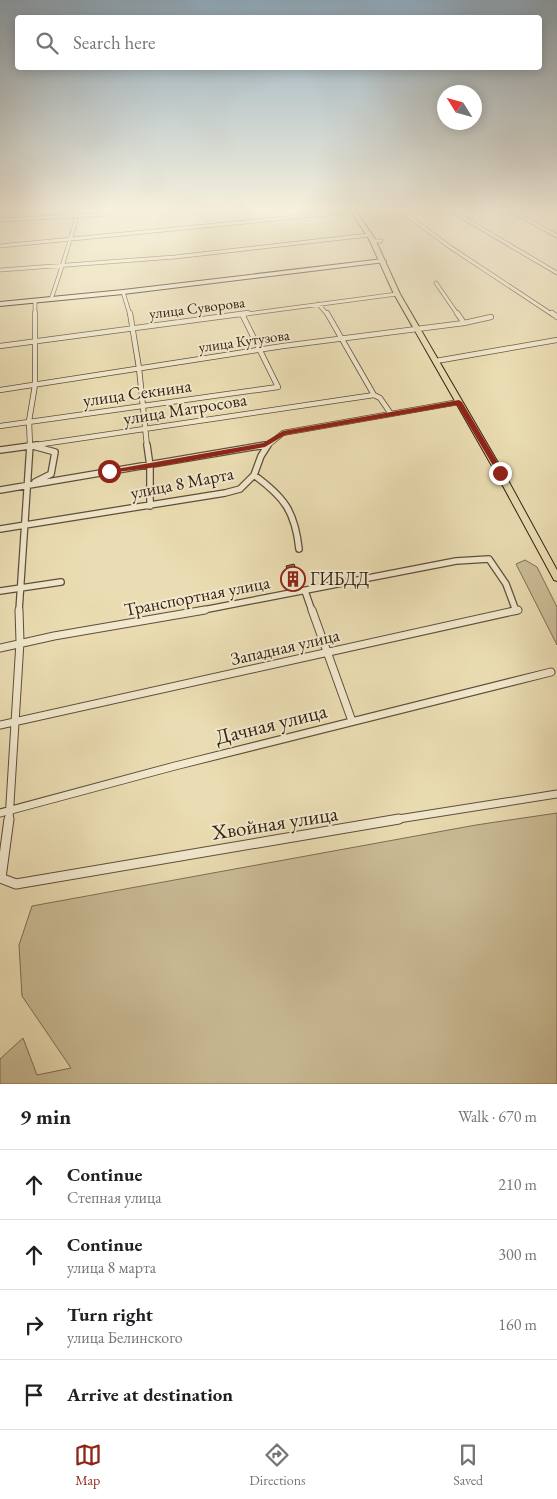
<!DOCTYPE html>
<meta charset="utf-8">
<style>
body{margin:0;font-family:"EB Garamond",serif;background:#f2f2f2;color:#202124}
.compass{position:absolute;left:437px;top:85px;width:45px;height:45px;border-radius:50%;background:#fff;box-shadow:0 2px 12px #0003;rotate:307deg}
.stop{position:absolute;width:15px;height:15px;margin:-11px;border:4px solid #8f2418;border-radius:50%;background:#fff}
.stop.end{background:#8f2418;border-color:#fff;box-shadow:0 1px 5px #0008}
.list{margin:0;padding:0;list-style:none}
h2{display:flex;justify-content:space-between;align-items:center;height:65px;margin:0;padding:0 20px;font-size:21px}
h2 small{font-size:16px;font-weight:400;color:#757577}
.list li{display:grid;grid-template-columns:32px 1fr auto;gap:15px;align-items:center;box-sizing:border-box;height:70px;padding:0 20px;border-top:1px solid #e0e0e0}
.list b{display:block;font-size:19px;white-space:nowrap}
.list p{margin:0;font-size:16px;white-space:nowrap;color:#757577}
.list em{font-size:16px;font-style:normal;color:#757577}
.icon{flex:none;width:28px;height:28px;fill:none;stroke:currentColor;stroke-width:2;stroke-linecap:round;stroke-linejoin:round}
.map{position:relative;flex:none;width:557px;height:1084px;overflow:hidden}
.search{position:absolute;background:#fff;box-shadow:0 2px 12px #0003;left:15px;right:15px;top:15px;height:55px;display:flex;align-items:center;gap:12px;box-sizing:border-box;padding:0 18px;border-radius:5px;color:#757577;font-size:19px}
.sheet{height:345px;background:#fff}
nav{display:flex;justify-content:space-around;align-items:center;box-sizing:border-box;height:70px;border-top:1px solid #e0e0e0;background:#fff;font-size:14px;color:#757577}
nav a{display:grid;justify-items:center;gap:2px}
nav .on{color:#8f2418}
.map>svg:first-child{display:block}
.green{fill:#cbbd97;stroke:#7e6e54}
.building{fill:#918265;stroke:#301f11}
.lines{fill:none;stroke-linecap:round;stroke-linejoin:round}
.street-far4-casing{stroke:#5f4e3a;stroke-width:4.5}
.street-far3-casing{stroke:#5f4e3a;stroke-width:6}
.street-far2-casing{stroke:#5f4e3a;stroke-width:8}
.street-far1-casing{stroke:#5f4e3a;stroke-width:9}
.street-casing{stroke:#5f4e3a;stroke-width:11}
.secondary-casing{stroke:#301f11;stroke-width:2}
.primary-casing{stroke:#301f11;stroke-width:2}
.street-far4{stroke:#f2e9ce;stroke-width:3}
.street-far3{stroke:#f2e9ce;stroke-width:4.5}
.street-far2{stroke:#f2e9ce;stroke-width:5.5}
.street-far1{stroke:#f2e9ce;stroke-width:7}
.street{stroke:#f2e9ce;stroke-width:9}
.secondary{fill:#f2e9ce;fill-rule:evenodd}
.primary{fill:#ebddb3;fill-rule:evenodd}
.route{fill:#8f2418}
.labels{text-anchor:middle;stroke-width:4;stroke-linejoin:round;paint-order:stroke}
.far-street-label{font-size:15px;fill:#301f11;stroke:#f2e9ce}
.street-label{font-size:18px;fill:#301f11;stroke:#f2e9ce}
.poi-label{font-size:18px;fill:#301f11;stroke:#f2e9ce;text-anchor:start}
.near-street-label{font-size:21px;fill:#301f11;stroke:#f2e9ce}
</style>
<div class="map">
<svg width="557" height="1084" viewBox="0 0 557 1084">
<rect width="100%" height="100%" fill="#ebddb3"/>
<filter id="stains"><feTurbulence type="fractalNoise" baseFrequency=".004" numOctaves="4"/><feColorMatrix values="0 0 0 0 .2 0 0 0 0 .09 0 0 0 0 .02 0 0 0 .5 -.17"/></filter>
<radialGradient id="worn" r=".72"><stop offset=".6" stop-color="#630" stop-opacity="0"/><stop offset="1" stop-color="#630" stop-opacity=".3"/></radialGradient>
<path class="green" d="M525,560l12,7 20,40v38l-41,-81z
M557,813v271h-557v-25l23,-21 14,37 34,-7 -49,-72 -3,-51 13,-39 444,-81z"/>
<path class="building" d="M294,564l8,20 -13,4 -6,-14 6,-1 -3,-7z"/>
<g class="lines">
<defs>
<path id="street-far4" d="M400,210l50,37 103,68
M450,210l107,63
M510,210l47,26
M0,215l2,-5
M0,220l109,-6
M373,241h8
M0,246l367,-36
M0,270l175,-13 194,-22
M436,283l22,32
M123,292l7,23
M51,299c11,-30 19,-59 28,-89
M35,301v14
M318,304l10,11
M239,315l158,-21"/>
<path id="street-far3" d="M130,313l9,55 8,78
M327,313l47,82
M457,313l7,10
M552,313l5,4
M0,346l248,-33
M436,361l121,-21
M0,390l283,-44 181,-23 27,-6
M374,395l6,3 11,16
M0,426l278,-39 -36,-73
M29,446l345,-51
M30,446l-1,-25 6,-36v-72
M260,446l5,-1
M267,446l16,-13 176,-31"/>
<path id="street-far2" d="M147,445l3,21v40
M268,445l-7,11 -7,19c30,22 41,36 45,74
M33,446l22,6 -4,22 -16,8
M0,450l37,-5
M0,490l265,-45
M0,529l225,-36 15,-4 14,-14
M0,591l61,-9
M305,591l7,20
M19,611l11,-166
M198,611l258,-50 33,-2 17,25 10,27"/>
<path id="street-far1" d="M312,610l40,111
M0,648l54,-12 151,-26
M0,725l518,-115
M0,813l175,-47 376,-94
M9,820l11,-178 -1,-32
M392,820l165,-26"/>
<path id="street" d="M0,878l16,6 383,-65
M1,878l8,-59"/>
<path id="secondary" d="M383,259l3,2 -1,1 -262,32 -123,12v-4l123,-12z"/>
<path id="primary" d="M350,210h5l20,29 25,55 104,179 53,97v11l-3,-1 -58,-107 -102,-179 -25,-55z"/>
</defs>
<use href="#street-far4" class="street-far4-casing"/>
<use href="#street-far3" class="street-far3-casing"/>
<use href="#street-far2" class="street-far2-casing"/>
<use href="#street-far1" class="street-far1-casing"/>
<use href="#street" class="street-casing"/>
<use href="#secondary" class="secondary-casing"/>
<use href="#primary" class="primary-casing"/>
<use href="#street-far4" class="street-far4"/>
<use href="#street-far3" class="street-far3"/>
<use href="#street-far2" class="street-far2"/>
<use href="#street-far1" class="street-far1"/>
<use href="#street" class="street"/>
<use href="#secondary" class="secondary"/>
<use href="#primary" class="primary"/>
</g>
<linearGradient id="sky" x2="0" y2="1"><stop stop-color="#8faabd"/><stop offset="0.58" stop-color="#f6f0dd"/><stop offset="1" stop-color="#f6f0dd" stop-opacity="0"/></linearGradient>
<rect width="557" height="362" fill="url(#sky)"/>
<path class="route" d="M459,400l3,2 42,71 -1,1h-5l-41,-69 -172,30 -20,12 -115,21 -41,5 -4,-2 158,-28 20,-12z"/>
<defs>
<symbol id="building-ring" viewBox="-11 -11 22 22"><circle r="9.5" fill="#f2e9ce" stroke="#8f2418" stroke-width="1.5"/><path d="M-4-6H4V6H1V3H-1V6H-4ZM-2.5-4.3h1.7v1.8h-1.7ZM.8-4.3h1.7v1.8H.8ZM-2.5-1h1.7V.8h-1.7ZM.8-1h1.7V.8H.8Z" fill="#8f2418"/></symbol>
</defs>
<g fill-rule="evenodd">
<use href="#building-ring" x="279" y="565" width="28" height="28"/>
</g>
<g class="labels">
<g class="far-street-label">
<text transform="translate(197 308) rotate(-7)" y="5">улица Суворова</text>
<text transform="translate(244 341) rotate(-8)" y="5">улица Кутузова</text>
</g>
<g class="street-label">
<text transform="translate(137 393) rotate(-8)" y="6">улица Секнина</text>
<text transform="translate(185 409) rotate(-9)" y="6">улица Матросова</text>
<text transform="translate(182 483) rotate(-11)" y="6">улица 8 Марта</text>
<text transform="translate(197 596) rotate(-11)" y="6">Транспортная улица</text>
<text transform="translate(285 647) rotate(-13)" y="6">Западная улица</text>
</g>
<g class="poi-label">
<text x="310" y="585">ГИБДД</text>
</g>
<g class="near-street-label">
<text transform="translate(271 724) rotate(-14)" y="7">Дачная улица</text>
<text transform="translate(275 823) rotate(-9)" y="7">Хвойная улица</text>
</g>
</g>
<rect width="100%" height="100%" filter="url(#stains)"/>
<rect width="100%" height="100%" fill="url(#worn)"/>
</svg>
<svg class="compass" viewBox="-18 -18 36 36"><path d="M0-13l5 13h-10z" fill="#e53935"/><path d="M0 13l5-13h-10z" fill="#757577"/></svg>
<div class="stop" style="left:109px;top:471px"></div>
<div class="stop end" style="left:500px;top:473px"></div>
<div class="search"><svg class="icon" aria-label="search" viewBox="0 0 24 24"><circle cx="10" cy="10" r="6"/><path d="M15 15l6 6"/></svg>Search here</div>
</div>
<section class="sheet">
<h2>9 min<small>Walk · 670 m</small></h2>
<ul class="list">
<li><svg class="icon" aria-label="ahead" viewBox="0 0 24 24"><path d="M12 20V5M6 11l6-6 6 6"/></svg><div><b>Continue</b><p>Степная улица</p></div><em>210 m</em></li>
<li><svg class="icon" aria-label="ahead" viewBox="0 0 24 24"><path d="M12 20V5M6 11l6-6 6 6"/></svg><div><b>Continue</b><p>улица 8 марта</p></div><em>300 m</em></li>
<li><svg class="icon" aria-label="right" viewBox="0 0 24 24"><path d="M7 20v-9h11M14 6l5 5-5 5"/></svg><div><b>Turn right</b><p>улица Белинского</p></div><em>160 m</em></li>
<li><svg class="icon" aria-label="arrive" viewBox="0 0 24 24"><path d="M6 21V4h12l-3 4 3 4H6"/></svg><div><b>Arrive at destination</b></div></li>
</ul>
</section>
<nav>
<a class="on"><svg class="icon" aria-label="map" viewBox="0 0 24 24"><path d="M3 6l6-2 6 2 6-2v14l-6 2-6-2-6 2zM9 4v14M15 6v14"/></svg>Map</a>
<a><svg class="icon" aria-label="directions" viewBox="0 0 24 24"><path d="M12 3l9 9-9 9-9-9zM9 14v-3h6M13 9l2 2-2 2"/></svg>Directions</a>
<a><svg class="icon" aria-label="saved" viewBox="0 0 24 24"><path d="M7 4h10v16l-5-4-5 4z"/></svg>Saved</a>
</nav>
